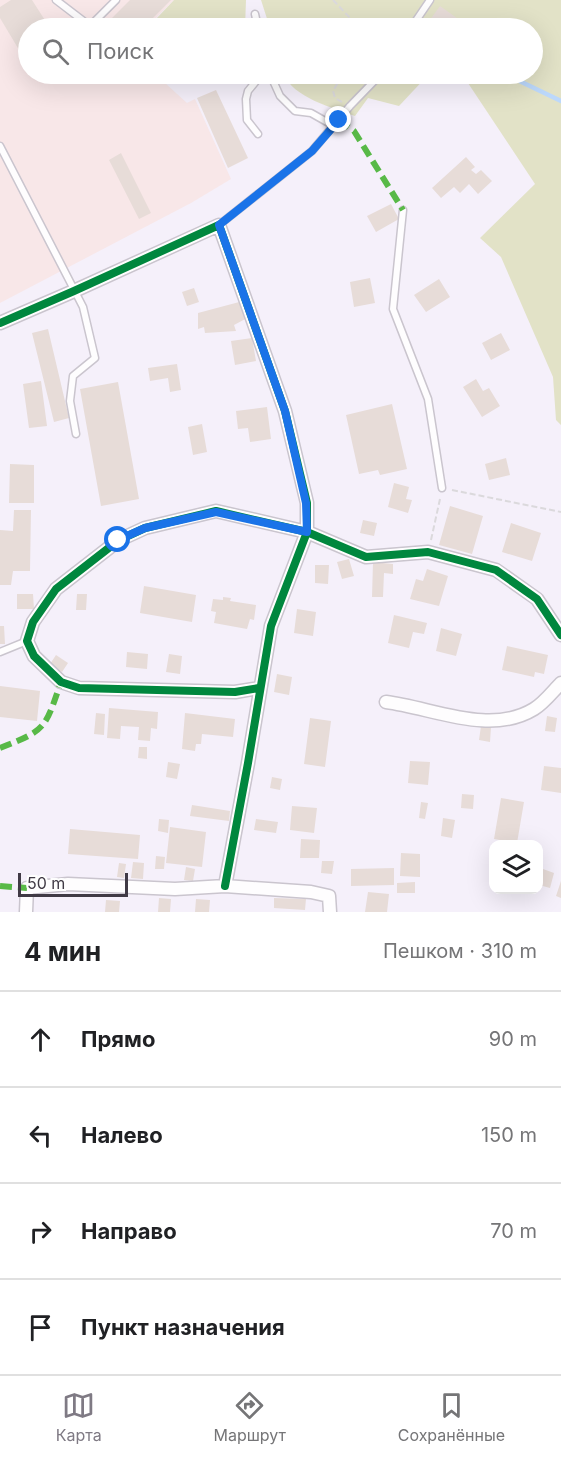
<!DOCTYPE html>
<html lang="ru">
<meta charset="utf-8">
<style>
body{margin:0;font-family:Inter,sans-serif;background:#f6f6f6;color:#202124}
.controls{position:absolute;right:18px;bottom:18px;display:grid;overflow:hidden;border-radius:12px;box-shadow:0 6px 24px #0002}
.controls button{width:54px;height:54px;display:grid;place-items:center;padding:0;border:0;border-bottom:2px solid #e0e0e0;background:#fff;color:#202124;font:30px sans-serif}
.scale{position:absolute;left:18px;bottom:15px;width:110px;box-sizing:border-box;padding-left:6px;border:3px solid #403a45;border-top:0;font-size:16px;line-height:21px;white-space:nowrap;color:#403a45;-webkit-text-stroke:4px #fefefe;paint-order:stroke}
.stop{position:absolute;width:18px;height:18px;margin:-14px;border:4px solid #1a73e8;border-radius:50%;background:#fff}
.stop.end{background:#1a73e8;border-color:#fff;box-shadow:0 2px 6px #0008}
.list{margin:0;padding:0;list-style:none}
h2{display:flex;justify-content:space-between;align-items:center;height:78px;margin:0;padding:0 24px;font-size:26px}
h2 small{font-size:20px;font-weight:400;color:#757577}
.list li{display:grid;grid-template-columns:39px 1fr auto;gap:18px;align-items:center;box-sizing:border-box;height:96px;padding:0 24px;border-top:2px solid #e0e0e0}
.list b{display:block;font-size:22px;white-space:nowrap}
.list em{font-size:20px;font-style:normal;color:#757577}
.icon{flex:none;width:33px;height:33px;fill:none;stroke:currentColor;stroke-width:2;stroke-linecap:round;stroke-linejoin:round}
.map{position:relative;flex:none;width:561px;height:912px;overflow:hidden}
.search{position:absolute;background:#fff;box-shadow:0 6px 24px #0002;left:18px;right:18px;top:18px;height:66px;display:flex;align-items:center;gap:15px;box-sizing:border-box;padding:0 21px;border-radius:33px;color:#757577;font-size:22px}
.sheet{height:462px;background:#fff}
nav{display:flex;justify-content:space-around;align-items:center;box-sizing:border-box;height:84px;border-top:2px solid #e0e0e0;background:#fff;font-size:16px;color:#757577}
nav a{display:grid;justify-items:center;gap:3px}
nav .on{color:#7f7a84}
.map>svg:first-child{display:block}
.industrial{fill:#f8e7e8}
.green{fill:#e2e2c7}
.lines{fill:none;stroke-linecap:round;stroke-linejoin:round}
.stream{stroke:#bcd8fb;stroke-width:4.5}
.building{fill:#e7dcd8}
.lane-casing{stroke:#cac5ce;stroke-width:9}
.street-casing{stroke:#cac5ce;stroke-width:15}
.path{stroke:#dbd9dc;stroke-width:2;stroke-dasharray:6 3;stroke-linecap:butt}
.lane{stroke:#fefdfe;stroke-width:6}
.street{stroke:#fefdfe;stroke-width:12}
.quiet{stroke:#58b947;stroke-width:6;stroke-dasharray:12 6;stroke-linecap:butt}
.cycleway-casing{stroke:#fefefe;stroke-width:11}
.cycleway{stroke:#00873e;stroke-width:8}
.route{stroke:#1a73e8;stroke-width:8}
</style>
<div class="map">
<svg width="561" height="912" viewBox="0 0 561 912">
<rect width="100%" height="100%" fill="#f5f0fa"/>
<path class="industrial" d="M0,0h174l-28,28h-118v46h127l32,29 8,-4 36,80 -40,24 -191,100z"/>
<path class="green" d="M174,0h72l-1,28h-71l-18,-9z
M261,0h300v425l-5,-5 -3,-43 -52,-120 -21,-19 55,-54 -73,-110h70v-46h-262z
M284,74h145l-30,32 -31,-8 -13,18c-22,-8 -63,-19 -71,-42z"/>
<g class="lines">
<path class="stream" d="M505,74l56,27"/>
</g>
<path class="building" d="M11,0h21l18,28h-22v37l-28,-47v-11z
M130,0h41l-28,28h-37l-2,-2z
M440,6l21,15 -6,7h-31z
M216,90l32,68 -20,10 -31,-70z
M121,153l30,60 -12,6 -30,-59z
M466,157l9,10 -4,3 5,4 5,-4 11,11 -14,13 -9,-10 -9,9 -6,-6 -13,11 -9,-10z
M391,204l8,15 -23,13 -9,-16z
M370,278l5,25 -21,4 -4,-25z
M439,279l11,18 -24,15 -12,-17z
M194,288l5,14 -12,4 -5,-14z
M243,301l6,16 -15,8 2,6 -31,2 -1,-6 -6,2v-16z
M48,329l21,89 -15,4 -22,-89z
M501,333l9,17 -19,10 -9,-17z
M252,338l4,23 -21,4 -4,-24z
M177,364l4,26 -11,2 -2,-14 -18,3 -2,-13z
M476,379l7,12 6,-3 11,18 -18,11 -19,-30z
M41,381l6,45 -18,2 -6,-44z
M118,382l21,117 -38,7 -21,-117z
M392,404l15,65 -27,6 -2,-5 -19,4 -13,-59z
M267,407l4,32 -21,3 -2,-14 -10,1 -2,-18z
M202,424l5,28 -14,3 -5,-28z
M506,458l4,17 -21,5 -4,-16z
M10,464l24,1v38h-25z
M394,483l15,4 -3,12 6,1 -4,13 -20,-6z
M450,506l33,10 -11,38 -33,-9z
M14,510h17l-1,61h-17l-2,14h-11v-55l13,1z
M363,520l14,3 -3,13 -14,-3z
M511,523l30,10 -9,28 -30,-9z
M349,559l5,17 -12,3 -5,-17z
M373,562l20,2v10l-9,-1 -1,24h-11z
M315,565h14l-1,19 -13,-1z
M427,569l21,7 -9,30 -29,-7 6,-20 7,2z
M144,586l52,9 -4,27 -52,-9z
M17,594h16l1,15h-17z
M77,594h10l-1,16h-10z
M223,597l8,1 -1,3 26,4 -2,15 -4,-1 -3,10 -33,-6 2,-11 -5,-1 2,-12 10,1z
M297,609l19,3 -3,24 -19,-3z
M394,615l33,8 -3,11 -11,-2 -4,16 -21,-5z
M0,626h4l1,18h-5z
M441,628l21,6 -6,22 -20,-5z
M507,646l41,9 -4,19 -9,-2 -1,5 -32,-7z
M127,652l21,2 -1,15 -21,-2z
M169,654l13,2 -2,18 -14,-2z
M56,655l12,8 -6,9 -12,-8z
M277,674l15,3 -3,18 -15,-3z
M0,686l40,5 -3,30 -37,-4z
M109,708l49,4 -1,17 -6,-1 -1,13 -12,-1 1,-13 -18,-1 -1,13 -13,-1z
M96,713l9,1 -1,21 -10,-1z
M185,713l50,6 -2,18 -31,-3 -1,10h-5l-1,7 -13,-2z
M547,716l10,2 -2,14 -10,-1z
M310,718l21,3 -6,46 -21,-3z
M481,726l10,1 -1,15 -11,-2z
M139,747h8v12l-9,-1z
M410,761l20,1 -2,23 -20,-2z
M168,762l12,2 -3,15 -11,-2z
M544,766l17,2v25l-20,-3z
M272,777l10,2 -2,11 -10,-2z
M462,794l12,1 -1,14 -12,-1z
M501,798l23,4 -7,41 -23,-4z
M421,802l7,1 -3,16 -6,-1z
M192,805l38,6 -1,10 -39,-5z
M292,806l25,2 -3,25 -24,-3z
M443,818l12,2 -3,18 -11,-2z
M159,819l10,1 -1,13 -10,-2z
M256,819l22,3 -2,11 -22,-3z
M170,827l36,5 -4,35 -36,-4z
M70,829l70,6 -2,24 -70,-5z
M301,839l19,1 -1,18h-19z
M401,853l19,1v23l-20,-1z
M156,856l9,1 -1,12h-9z
M322,861h12l-2,13 -11,-1z
M133,862l11,1 -1,16 -12,-1z
M119,863l7,1 -2,14 -7,-1z
M186,867l9,2 -2,12 -9,-1z
M394,868v17l-43,1v-17z
M543,869l11,4 -4,15 -11,-3z
M561,881v17l-5,-2z
M415,882v11h-18v-10z
M368,892l21,2 -2,18h-22z
M159,898l12,1 -1,13h-12z
M274,898l32,1 -1,11 -31,-2z
M196,899l14,1 -1,12h-14z
M106,900l14,1 -1,11h-14z"/>
<g class="lines">
<defs>
<path id="lane" d="M56,0l34,26 26,-26
M255,14l3,14
M411,28l19,-28
M270,74l10,22 15,15 16,2 23,13
M258,134l-11,-14 -1,-21 2,-8 9,-11 15,-4
M0,146l83,161 12,51 -22,18 -3,25 6,33
M403,210l-10,99 35,90 14,89
M219,225l93,-74 38,-45 31,-32
M0,652l27,-11"/>
<path id="street" d="M0,323l74,-32 145,-66 66,186 22,92v29l-36,94 -23,137 -23,123
M259,688l-24,4 -156,-4 -18,-6 -27,-26 -7,-15 6,-19 23,-33 63,-49 26,-12 71,-17 91,21 59,25 62,-5 68,18 41,29 24,36
M386,702c47,6 104,34 148,7 10,-6 19,-18 27,-26
M26,912l1,-24 41,-4 107,5 50,-3 86,6 18,4 1,16"/>
</defs>
<use href="#lane" class="lane-casing"/>
<use href="#street" class="street-casing"/>
<path class="path" d="M333,0l18,19 2,9
M342,102l-7,-4 -2,-7 10,-17
M452,490l109,22
M431,540l9,-41"/>
<use href="#lane" class="lane"/>
<use href="#street" class="street"/>
<path class="quiet" d="M339,120l15,11 49,79
M0,748c47,-18 45,-20 61,-66
M0,886l27,2"/>
<defs>
<path id="cycleway" d="M0,323l74,-32 145,-66 66,186 22,92v29l-36,94 -23,137 -23,123
M259,688l-24,4 -156,-4 -18,-6 -27,-26 -7,-15 6,-19 23,-33 63,-49 26,-12 71,-17 91,21 59,25 62,-5 68,18 41,29 24,36"/>
</defs>
<use href="#cycleway" class="cycleway-casing"/>
<use href="#cycleway" class="cycleway"/>
</g>
<g class="lines">
<path class="route" d="M118,540l27,-12 71,-16 91,20 -1,-29 -21,-92 -66,-186 93,-74 27,-31"/>
</g>
</svg>
<div class="controls">
<button><svg class="icon" aria-label="layers" viewBox="0 0 24 24"><path d="M12 4l9 5-9 5-9-5zM3 14l9 5 9-5"/></svg></button>
</div>
<div class="scale">50 m</div>
<div class="stop" style="left:118px;top:540px"></div>
<div class="stop end" style="left:339px;top:120px"></div>
<div class="search"><svg class="icon" aria-label="search" viewBox="0 0 24 24"><circle cx="10" cy="10" r="6"/><path d="M15 15l6 6"/></svg>Поиск</div>
</div>
<section class="sheet">
<h2>4 мин<small>Пешком · 310 m</small></h2>
<ul class="list">
<li><svg class="icon" aria-label="ahead" viewBox="0 0 24 24"><path d="M12 20V5M6 11l6-6 6 6"/></svg><div><b>Прямо</b></div><em>90 m</em></li>
<li><svg class="icon" aria-label="left" viewBox="0 0 24 24"><path d="M17 20v-9H6M10 6l-5 5 5 5"/></svg><div><b>Налево</b></div><em>150 m</em></li>
<li><svg class="icon" aria-label="right" viewBox="0 0 24 24"><path d="M7 20v-9h11M14 6l5 5-5 5"/></svg><div><b>Направо</b></div><em>70 m</em></li>
<li><svg class="icon" aria-label="arrive" viewBox="0 0 24 24"><path d="M6 21V4h12l-3 4 3 4H6"/></svg><div><b>Пункт назначения</b></div></li>
</ul>
</section>
<nav>
<a class="on"><svg class="icon" aria-label="map" viewBox="0 0 24 24"><path d="M3 6l6-2 6 2 6-2v14l-6 2-6-2-6 2zM9 4v14M15 6v14"/></svg>Карта</a>
<a><svg class="icon" aria-label="directions" viewBox="0 0 24 24"><path d="M12 3l9 9-9 9-9-9zM9 14v-3h6M13 9l2 2-2 2"/></svg>Маршрут</a>
<a><svg class="icon" aria-label="saved" viewBox="0 0 24 24"><path d="M7 4h10v16l-5-4-5 4z"/></svg>Сохранённые</a>
</nav>
